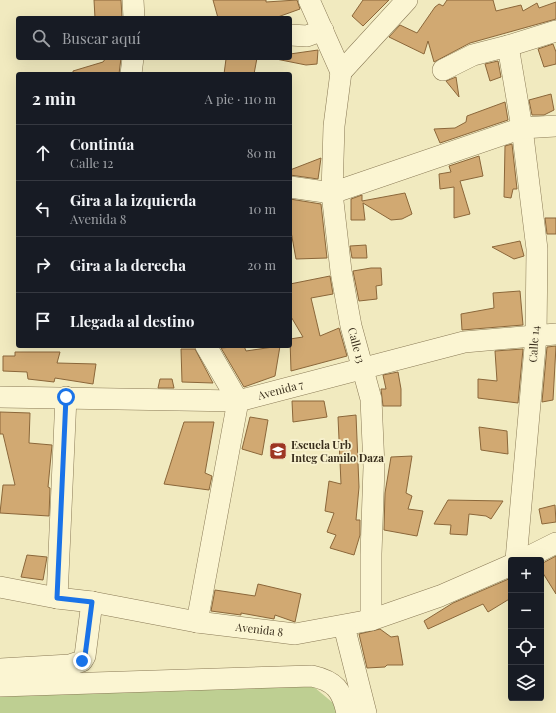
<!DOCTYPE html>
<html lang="es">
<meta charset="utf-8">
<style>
body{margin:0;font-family:"Playfair Display",serif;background:#20242c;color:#f1f3f6}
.controls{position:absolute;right:12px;bottom:12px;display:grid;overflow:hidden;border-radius:4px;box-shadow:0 4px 16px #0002}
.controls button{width:36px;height:36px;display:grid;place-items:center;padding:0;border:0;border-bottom:1px solid #363941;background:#171b24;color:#f1f3f6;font:20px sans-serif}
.stop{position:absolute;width:12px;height:12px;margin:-9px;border:3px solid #1a73e8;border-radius:50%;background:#fff}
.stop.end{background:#1a73e8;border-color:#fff;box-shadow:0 1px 4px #0008}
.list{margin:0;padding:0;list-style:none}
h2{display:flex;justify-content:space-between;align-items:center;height:52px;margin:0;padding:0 16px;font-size:17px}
h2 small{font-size:13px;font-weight:400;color:#9ea1a6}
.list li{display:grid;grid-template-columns:26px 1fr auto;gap:12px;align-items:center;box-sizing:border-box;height:56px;padding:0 16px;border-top:1px solid #363941}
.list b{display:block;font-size:15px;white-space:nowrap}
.list p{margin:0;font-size:13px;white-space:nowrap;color:#9ea1a6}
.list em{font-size:13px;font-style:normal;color:#9ea1a6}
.icon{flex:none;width:22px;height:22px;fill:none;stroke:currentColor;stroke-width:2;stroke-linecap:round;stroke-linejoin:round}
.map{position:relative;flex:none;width:556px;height:713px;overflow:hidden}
.search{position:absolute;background:#171b24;box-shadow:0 4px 16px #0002;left:16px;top:16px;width:276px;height:44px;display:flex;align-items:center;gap:10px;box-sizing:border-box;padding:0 14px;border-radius:4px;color:#9ea1a6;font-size:15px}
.panel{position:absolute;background:#171b24;box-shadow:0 4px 16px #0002;left:16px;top:72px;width:276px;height:276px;border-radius:4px}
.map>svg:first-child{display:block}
.green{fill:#becf92}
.building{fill:#d1a972;stroke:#8b673a}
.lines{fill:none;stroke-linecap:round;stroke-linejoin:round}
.minor-casing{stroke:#8a7a56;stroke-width:22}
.minor{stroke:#fbf5d2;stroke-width:21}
.route{stroke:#1a73e8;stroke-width:5}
.labels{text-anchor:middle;stroke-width:3.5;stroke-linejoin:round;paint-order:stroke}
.street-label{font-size:11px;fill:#392e1c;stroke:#f8f2cf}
.poi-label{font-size:11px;font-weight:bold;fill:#392e1c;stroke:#f8f2cf;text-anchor:start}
</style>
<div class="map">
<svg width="556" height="713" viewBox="0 0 556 713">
<rect width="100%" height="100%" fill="#f1eabf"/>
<path class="green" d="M73,680l241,7 31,26h-345v-31z"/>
<path class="building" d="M94,0h27l1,18h-27z
M213,0h53v2l31,-2 3,9 -25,9h-57z
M363,0h26l-26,26 -11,-10z
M447,0h46l3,11 25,-6 2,6 14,-8 2,5 17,-6v17l-86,24 -36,19 -6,-21 -4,13 -35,-17 11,-12 17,8 18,-26 4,-3 4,2z
M553,44l3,8v12l-12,3 -6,-18z
M318,50l-1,14 -11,1 -30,-6 14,-1v-4z
M106,58h15l-2,16h-46v-3l30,-9z
M257,58l-3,16h-30l2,-15z
M498,61l3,16 -11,4 -5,-17z
M456,77l3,20 -13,-16z
M551,94l3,16 -10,5h-12l-3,-15z
M505,102l3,18 -68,23 -6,-14 21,-1 11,-6 1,-6z
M512,144l5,45h-4l-2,9 -7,-1 1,-51z
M479,156l4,20 -23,5 10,33 -16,4v-31l-14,2 -1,-15 12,-2 -2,-6z
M321,158l-3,21 -28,-4v-5z
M405,193l7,21 -10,5 -11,1 -28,-17 2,17h-14v-21l11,-4v6z
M290,199l31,5 6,54 -31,1 -6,-33z
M545,218h11v16h-9z
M520,241l4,15 -10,3 -22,-12z
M366,245l1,13h-15l-2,-12z
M371,268h10l1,17 -6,1 1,13 -18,2 -6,-30z
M330,276l3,18 -22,4 9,38 19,-8 8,28 -56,15 -1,-32 13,-2 -13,-22v-31z
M520,291l3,34 -61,5 -1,-16 33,-6 -1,-15z
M244,346l2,5 34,-5 -5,30 -31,11 -23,-39z
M556,346l-3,54 -11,2 5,-55z
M181,349h14l18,34 -31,-1z
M523,349l-5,54 -40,-5v-19l19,2 -2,-30z
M15,352h45l-3,11 39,1 -3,20 -38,-6 -1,4 -26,-3 -1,-7 -24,-1v-15h12z
M398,372l3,17v17h-18l-2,-17h5l-3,-14z
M160,379h12l2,9h-16z
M292,401h32l3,16 -34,5z
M0,412l30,1 -1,30 23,2 -4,42 2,1 -1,28 -49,-3 3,-28h12l-12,-51h-3z
M356,415l3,72 -3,33h4v15l-6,20 -24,-7 6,-13 -9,-3 7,-19 -9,-2 4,-30 12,3 -3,-67z
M250,417l18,3 -6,35 -20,-6z
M184,422h30l-9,51 7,3 -3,14 -45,-6z
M479,427l28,4 1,23 -27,-4z
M412,456l-6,37 6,3 -4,13 15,2 -6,25 -33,-6 1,-37 6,-36z
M448,500l55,1 -12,18 -5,-3 -17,-2 -2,21 -17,-1 1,-9 -17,-1z
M555,505l1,17 -14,2 -3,-15z
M27,555l20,2 -4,23 -22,-3z
M556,556v38l-15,-24v-6z
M511,578v20l-23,14 -5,-8 -55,25 -4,-8 29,-18z
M258,584l43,10 -6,28 -20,-7 -1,4 -33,-6v2l-30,-4 4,-21 40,6z
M380,629l11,8 7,-1 5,29h-16l-2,2 -18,1 -8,-34z"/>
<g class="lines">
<defs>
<g id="minor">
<path d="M133,0l1,18"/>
<path d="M309,0l32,72"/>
<path d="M290,35l17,1 16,-6"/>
<path d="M508,46l48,-15"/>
<path d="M443,70l30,-15 35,-9 14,82 15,121 -1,87 -20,224"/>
<path id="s1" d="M341,72l-7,54 -2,67 9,78 10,55 20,73 3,68 -3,87v66"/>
<path d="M341,72l66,-72"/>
<path d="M131,74l2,-16"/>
<path d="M290,187l42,6 190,-65 34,-2"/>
<path id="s2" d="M0,397l238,4 226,-59 92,-8"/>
<path d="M522,560l34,-17"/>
<path id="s3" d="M0,587l57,11 35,4 105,20 98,12 76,-14 69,-24 71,-31"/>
<path d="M57,598l9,-201"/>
<path d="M197,622l41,-221 -32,-55"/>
<path d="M344,626l22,87"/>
<path d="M0,669l70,-4 12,-4 3,-5 7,-54"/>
<path d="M0,686l312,-10c23,5 30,14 35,37"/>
</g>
</defs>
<use href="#minor" class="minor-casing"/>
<use href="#minor" class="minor"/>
</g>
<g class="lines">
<path class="route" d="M66,397l-9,201 35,4 -7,54 -3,5"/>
</g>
<defs>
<symbol id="school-square" viewBox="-11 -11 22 22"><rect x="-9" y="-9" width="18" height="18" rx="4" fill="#9d3522" stroke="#f8f2cf"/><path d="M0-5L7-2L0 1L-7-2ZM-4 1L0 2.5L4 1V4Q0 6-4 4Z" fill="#fff"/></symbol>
</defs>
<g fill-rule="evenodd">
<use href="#school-square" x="268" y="441" width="20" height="20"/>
</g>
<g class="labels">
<g class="street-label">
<text transform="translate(534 344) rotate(-86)" y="4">Calle 14</text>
<text dy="4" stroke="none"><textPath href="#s1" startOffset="276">Calle 13</textPath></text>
<text dy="4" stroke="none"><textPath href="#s2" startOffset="282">Avenida 7</textPath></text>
<text dy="4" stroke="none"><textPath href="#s3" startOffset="263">Avenida 8</textPath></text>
</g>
<g class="poi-label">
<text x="291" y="449">Escuela Urb<tspan x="291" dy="13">Integ Camilo Daza</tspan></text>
</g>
</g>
</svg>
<div class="controls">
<button>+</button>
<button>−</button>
<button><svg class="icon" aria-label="locate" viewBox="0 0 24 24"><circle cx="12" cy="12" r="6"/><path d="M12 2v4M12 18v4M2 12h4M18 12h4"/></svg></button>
<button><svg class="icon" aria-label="layers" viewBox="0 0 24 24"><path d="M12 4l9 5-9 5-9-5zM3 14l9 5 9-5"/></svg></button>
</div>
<div class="stop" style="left:66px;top:397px"></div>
<div class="stop end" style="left:82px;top:661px"></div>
<div class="search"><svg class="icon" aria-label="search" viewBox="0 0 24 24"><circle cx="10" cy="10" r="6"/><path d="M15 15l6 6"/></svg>Buscar aquí</div>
<section class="panel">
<h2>2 min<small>A pie · 110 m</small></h2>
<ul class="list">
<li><svg class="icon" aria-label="ahead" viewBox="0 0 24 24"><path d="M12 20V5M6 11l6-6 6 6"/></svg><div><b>Continúa</b><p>Calle 12</p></div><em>80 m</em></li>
<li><svg class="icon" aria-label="left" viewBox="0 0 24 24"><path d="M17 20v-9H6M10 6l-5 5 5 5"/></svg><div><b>Gira a la izquierda</b><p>Avenida 8</p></div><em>10 m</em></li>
<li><svg class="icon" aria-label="right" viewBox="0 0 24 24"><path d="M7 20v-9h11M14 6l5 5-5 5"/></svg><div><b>Gira a la derecha</b></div><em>20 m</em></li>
<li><svg class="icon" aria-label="arrive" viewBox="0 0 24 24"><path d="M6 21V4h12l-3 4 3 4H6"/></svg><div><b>Llegada al destino</b></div></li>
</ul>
</section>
</div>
